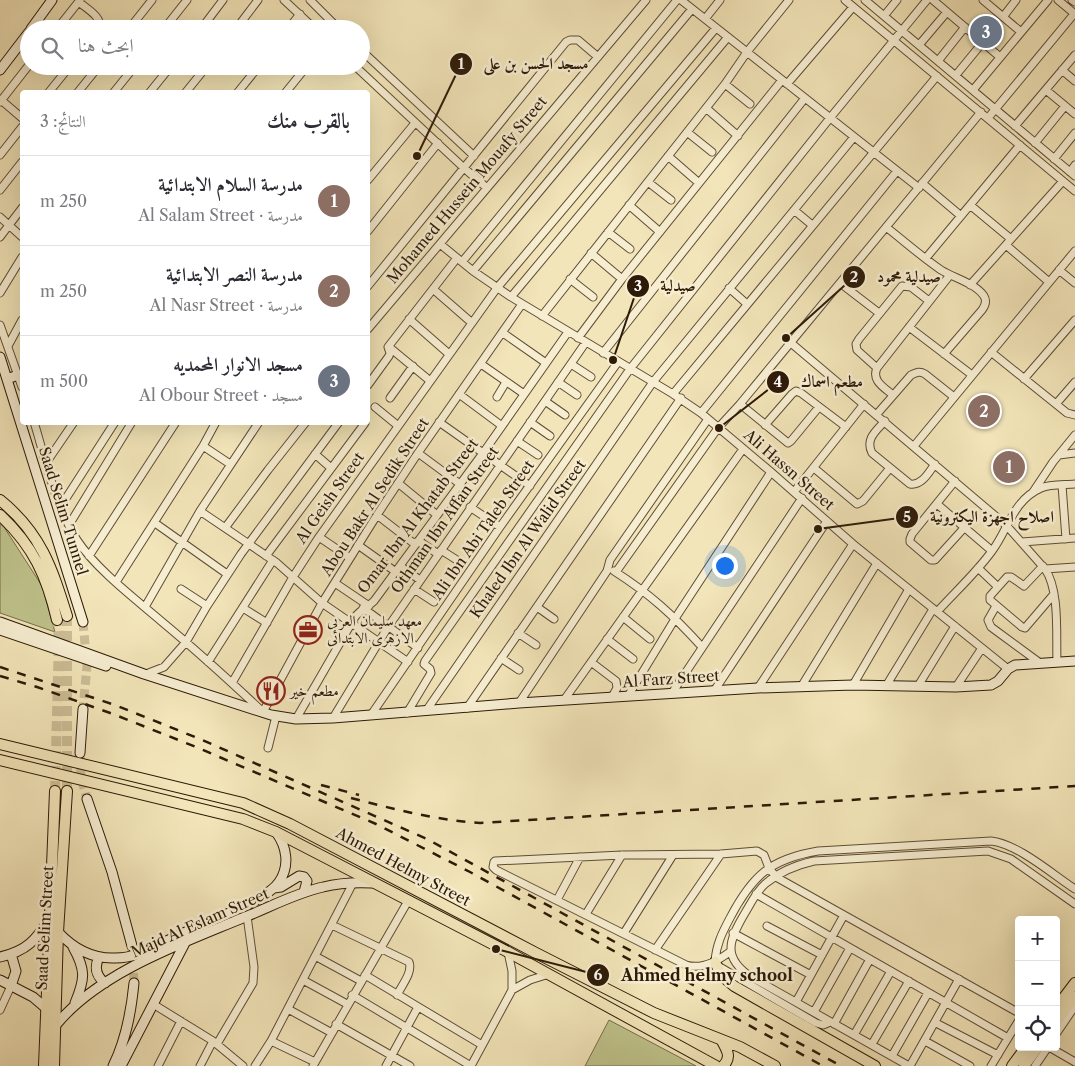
<!DOCTYPE html>
<html lang="ar">
<meta charset="utf-8">
<style>
body{margin:0;font-family:"Libre Caslon Text",Amiri,serif;background:#f7f7f7;color:#2b2b33;direction:rtl}
.controls{position:absolute;right:15px;bottom:15px;display:grid;overflow:hidden;border-radius:5px;box-shadow:0 5px 20px #0002}
.controls button{width:45px;height:45px;display:grid;place-items:center;padding:0;border:0;border-bottom:1px solid #e1e1e2;background:#fff;color:#2b2b33;font:25px sans-serif}
.you{position:absolute;left:724px;top:565px;width:18px;height:18px;margin:-12px;border:4px solid #fff;border-radius:50%;background:#1a73e8;box-shadow:0 0 0 8px #1a73e833}
.badge{display:grid;place-items:center;width:32px;height:32px;border-radius:50%;background:#8f2418;color:#fff;font-size:16px;font-weight:700}
.pin{position:absolute;translate:-50% -50%;border:2px solid #fff;box-shadow:0 1px 5px #0006}
.list{margin:0;padding:0;list-style:none}
h2{display:flex;justify-content:space-between;align-items:center;height:65px;margin:0;padding:0 20px;font-size:21px}
h2 small{font-size:16px;font-weight:400;color:#7c7c81}
.list li{display:grid;grid-template-columns:32px 1fr auto;gap:15px;align-items:center;box-sizing:border-box;height:90px;padding:0 20px;border-top:1px solid #e1e1e2}
.list b{display:block;font-size:19px;white-space:nowrap}
.list p{margin:0;font-size:16px;white-space:nowrap;color:#7c7c81}
.list em{font-size:16px;font-style:normal;color:#7c7c81}
.icon{flex:none;width:28px;height:28px;fill:none;stroke:currentColor;stroke-width:2;stroke-linecap:round;stroke-linejoin:round}
.map{position:relative;flex:none;width:1075px;height:1066px;overflow:hidden;direction:ltr}
.search{position:absolute;background:#fff;box-shadow:0 5px 20px #0002;left:20px;top:20px;width:350px;height:55px;display:flex;align-items:center;gap:12px;box-sizing:border-box;padding:0 18px;border-radius:28px;color:#7c7c81;font-size:19px}
.panel{position:absolute;background:#fff;box-shadow:0 5px 20px #0002;left:20px;top:90px;width:350px;height:335px;border-radius:5px;direction:rtl}
.map>svg:first-child{display:block}
.green{fill:#bfc38c;stroke:#766e4a}
.lines{fill:none;stroke-linecap:round;stroke-linejoin:round}
.secondary-tunnel{stroke:#cbbc95;stroke-width:9;stroke-dasharray:9 4.5;stroke-linecap:butt}
.primary-tunnel{stroke:#cbbc95;stroke-width:10;stroke-dasharray:10 5;stroke-linecap:butt}
.street-casing{stroke:#5e4d34;stroke-width:9}
.secondary-casing{stroke:#2d1a07;stroke-width:11}
.primary-casing{stroke:#2d1a07;stroke-width:12}
.street{stroke:#f7eed2;stroke-width:7}
.secondary{stroke:#f7eed2;stroke-width:9}
.primary{stroke:#f2e5b9;stroke-width:10}
.rail{stroke:#2d1a07;stroke-width:2.5;stroke-dasharray:9 9;stroke-linecap:butt}
.labels{text-anchor:middle;stroke-width:5;stroke-linejoin:round;paint-order:stroke}
.street-label{font-size:15px;fill:#2d1a07;stroke:#f7eed2}
.poi-label{font-size:15px;fill:#2d1a07;stroke:#f7eed2;text-anchor:start}
.leader{fill:none;stroke:#2d1a07;stroke-width:2}
.callout-dot{fill:#2d1a07;stroke:#f7eed2;stroke-width:2}
.mark-label{font-size:15px;text-anchor:middle;font-weight:bold;fill:#fff}
.callout-label{font-size:16px;text-anchor:middle;font-weight:bold;fill:#2d1a07;stroke:#f7eed2;stroke-width:5;stroke-linejoin:round;paint-order:stroke}
</style>
<div class="map">
<svg width="1075" height="1066" viewBox="0 0 1075 1066">
<rect width="100%" height="100%" fill="#f2e5b9"/>
<filter id="stains"><feTurbulence type="fractalNoise" baseFrequency=".004" numOctaves="4"/><feColorMatrix values="0 0 0 0 .2 0 0 0 0 .09 0 0 0 0 .02 0 0 0 .5 -.17"/></filter>
<radialGradient id="worn" r=".72"><stop offset=".6" stop-color="#630" stop-opacity="0"/><stop offset="1" stop-color="#630" stop-opacity=".3"/></radialGradient>
<path class="green" d="M0,524l4,3 38,59 13,46 -55,-19z
M609,1020l87,46h-111z"/>
<g class="lines">
<path class="secondary-tunnel" d="M83,622l4,44 -4,43
M80,753l1,24 6,22
M132,946l2,37"/>
<path class="primary-tunnel" d="M55,791l4,-153 -2,-18
M67,791v-175"/>
<defs>
<path id="street" d="M284,0l31,29
M310,0l29,29
M681,0l238,188
M845,0l230,191
M865,0l210,176
M933,0l67,57
M983,0l38,32
M1058,0l17,14
M1072,0l3,2
M79,2c8,7 24,15 20,27
M884,16l13,-16
M1003,17l13,-17
M705,19l15,-19
M57,29l23,-29
M129,29l23,-29
M164,29l23,-29
M201,29l22,-29
M236,29l22,-29
M288,29l12,-15
M919,45l28,-33
M361,50l113,106
M938,61l27,-34
M355,66l109,102 23,20
M1062,70l13,11
M956,75l27,-33
M725,84l25,20
M787,84l66,-77
M973,90l75,-90
M1046,90l29,24
M49,92l21,-26
M78,92l21,-26
M114,92l21,-26
M150,92l21,-26
M186,92l21,-26
M238,92l21,-26
M286,92l21,-26
M1,100l21,18
M0,102l29,-37
M706,108l32,28
M988,118l86,-104
M1015,126l60,-71
M687,132l25,20
M1035,143l30,-37
M0,155l22,-28
M668,156l31,27
M1054,159l21,-26
M1070,172l5,-7
M368,180l47,-57
M648,182l23,18
M922,183l39,33
M0,190l22,-28
M629,205l31,27
M970,205l41,34
M794,210l18,15
M0,217l22,20
M886,227c18,14 36,30 55,43 13,8 34,13 43,26 3,5 1,10 -2,14l-38,44
M368,231l70,-88
M608,232l22,17
M0,237l22,-29
M440,244l33,27 38,26 162,97 28,19 70,59 82,72 155,125
M1006,245l43,37
M591,253l31,26
M926,258l94,-113
M462,262l215,-262
M1059,270l16,13
M473,271l219,-262
M570,279l23,18
M840,283l39,30
M970,285l93,-104
M368,286l198,-244 4,-2h8l20,17
M729,288l18,16
M433,289l39,34
M0,293l22,-36
M511,297l217,-260
M542,316l183,-232 22,-32 42,-52
M409,319l40,35
M0,325l22,62
M909,327l63,48
M368,329l278,-329
M503,333l43,30
M578,338l44,-59 160,-199
M791,343l215,182 39,44c15,21 11,67 12,93
M8,346l14,-26
M389,347l40,33
M991,352l76,61 8,2
M603,353l202,-255
M481,364l43,30
M571,364l20,13
M877,368l-20,-18 -1,-6 3,-5 43,-53 9,1 18,14
M1024,379l51,-59
M558,382l19,13
M368,385l21,-29 1,-3 -2,-6 69,-89
M459,394l43,32
M673,394l264,-318
M893,395c-8,-7 -22,-14 -16,-27l73,-93
M497,397l9,-15
M390,398l23,-32
M545,401l20,14
M740,404l48,39 3,-2 28,-34
M1056,404l19,-22
M375,407l22,18
M701,413l196,-242
M877,414l34,-39c6,-3 9,-4 14,-1l29,23
M885,421c-9,10 -20,18 -13,32l38,31c12,2 19,-12 25,-20
M34,422c12,39 21,83 43,118 19,29 57,58 84,81 35,29 69,60 102,91l59,-109 55,-88 41,-62 104,-149
M439,422l91,64
M530,422l20,14
M765,425l27,-31 4,-3 5,2 45,34
M517,441l21,14
M203,446l27,18
M914,446l161,-195
M418,453l42,31
M315,454l16,14
M1059,455l16,-2
M46,463l28,-41
M814,468l43,36 6,-3 27,-33
M955,481l-43,53 -2,5v3l21,18h4l29,-32
M398,483l39,32
M1062,485l4,54
M794,492l70,-88
M1033,492l20,-30 22,-27
M937,504l55,47
M61,506l54,-84
M470,507l30,20
M200,511l77,52 45,40 86,59
M377,515l35,27 10,1 16,11
M155,523l72,51
M69,525l63,-103
M225,528l43,-58 38,-48
M319,537l31,21
M1022,542l53,-4
M358,545l38,27
M441,550l19,12
M89,556l87,-134
M266,556l99,-133
M400,566l20,14
M1043,566l-19,20 -13,-9h-4l-17,19v4l32,27 3,1 29,-34
M978,568l20,19
M1045,569l30,-2
M614,571c36,23 59,44 88,76
M616,572l102,-144 22,-24 241,-292
M116,582l87,-136 13,-24
M335,583l34,23
M181,589l26,17
M414,589l20,13
M996,606l-8,14 3,7 49,36
M145,607l55,-96 59,-89
M537,607l17,12
M243,608l24,15
M363,608l55,40
M937,612c18,-20 39,-39 55,-61 16,-21 21,-51 49,-63 9,-4 23,-3 34,-4
M623,617l27,22
M518,633l18,12
M607,639l26,20
M501,658l18,12
M208,662l65,-102
M591,662l25,19 1,7 -5,9
M146,674l18,-7 22,-25 21,-36 34,-52 98,-132
M232,683l61,-106 26,-40 178,-249 219,-260
M853,685l56,-96
M886,686l47,-77
M918,686l37,-60
M801,687l76,-124
M956,687l26,-39
M758,688l95,-144
M714,691l113,-170
M672,693l130,-195
M628,696l50,-82 93,-142
M564,700l179,-251
M519,703l88,-132 3,-11 98,-141
M467,708l214,-310
M426,711l227,-329 201,-245
M407,713l24,-40 -1,-4 -6,-5 1,-3 205,-292 200,-251 97,-118
M371,715l129,-188 118,-165
M333,718l55,-91 198,-285
M296,719l59,-102c6,-8 13,-10 19,-16l109,-148 85,-121
M268,748l8,-32
M756,894l252,144
M557,900l23,-43
M586,914l36,-59
M332,925l77,37c4,10 -7,23 -12,33
M767,926l55,29
M624,933l49,-78
M733,933l78,42
M655,950l66,-96
M731,951c-13,10 -29,19 -45,14l-190,-95 -3,-3 1,-5 1,-1 127,-6 99,-1 36,-3 7,4 5,13 7,9 243,136
M315,956l46,25
M715,962c1,-17 7,-29 15,-44 22,-42 40,-59 88,-67l173,-10c27,3 61,33 84,48
M718,966l98,57 7,2 7,-3
M365,975l117,70
M303,980l44,24
M512,990l18,-10 19,-6
M352,995l119,71 41,-76v-19l-4,-19
M796,1002l48,-87
M153,1004l60,37 30,25
M288,1009l44,24
M0,1010l11,-24
M814,1012l36,-64
M936,1023l62,32
M336,1024l74,42
M834,1024l36,-65
M1056,1034l19,-28
M854,1035l37,-64
M271,1041l44,21
M925,1041l45,25
M217,1044l36,-61 1,-16 -7,-51
M872,1044l37,-63
M1049,1047l26,15
M892,1056l36,-63
M158,1066l23,-45
M200,1066l13,-25
M255,1066l16,-25 82,-158
M313,1066l95,-165
M386,1066l32,-59
M909,1066l-156,-88c-32,-20 -24,-38 -8,-65 6,-10 11,-21 20,-29 14,-12 31,-19 49,-23l174,-10 23,8 64,45
M910,1066l49,-87
M991,1066l28,-46
M1035,1066l13,-19"/>
<path id="secondary" d="M31,29l21,-29
M0,70l29,-38
M0,357l83,265
M7,379l11,-4
M0,622l144,52 127,41 25,4 37,-1 186,-15 239,-15 95,-3 103,2 35,-2 7,-4 10,-12 7,-4 60,-4
M0,630l106,36
M80,753l3,-44
M87,799l25,73 20,74
M274,888l7,-1 18,-11 5,1 3,4 -3,11
M58,932c15,16 34,27 57,26 7,0 15,-1 22,-4 19,-7 37,-17 55,-25 22,-10 75,-29 87,-47 11,-16 8,-35 -3,-50
M73,947c13,23 12,32 2,56
M0,957c27,-6 36,-17 50,-39
M99,957c-5,10 -3,19 6,26
M0,980l33,17 14,12
M11,986l5,-15 -5,-17
M56,1025c43,-53 127,-82 189,-108 25,-10 51,-24 78,-30 16,-4 32,-5 49,-4
M113,1066c13,-26 18,-53 21,-83
M121,1066l65,-125"/>
<path id="primary" d="M0,500c41,33 52,68 67,116
M0,515c33,31 47,61 57,105
M0,744l243,59 47,21 246,129 118,60 86,34 35,19
M0,760l243,59 33,13 232,120 208,114
M715,962l6,13 13,11 141,80
M1056,1008l19,-25
M1056,1022l19,-25
M722,1041c5,9 10,17 1,25
M44,1066l11,-275
M54,1066l4,-134 9,-141
M1012,1066l14,-19
M1024,1066l14,-19"/>
</defs>
<use href="#street" class="street-casing"/>
<use href="#secondary" class="secondary-casing"/>
<use href="#primary" class="primary-casing"/>
<use href="#street" class="street"/>
<use href="#secondary" class="secondary"/>
<use href="#primary" class="primary"/>
<path class="rail" d="M0,667l115,38 85,34 227,100 414,227
M0,676l37,11 76,27 83,33 180,77 94,48 353,194
M321,785l38,10
M351,798c43,11 84,22 129,25l595,-37"/>
</g>
<defs>
<symbol id="office-ring" viewBox="-11 -11 22 22"><circle r="9.5" fill="#f7eed2" stroke="#8f2418" stroke-width="1.5"/><path d="M-6-3h4V-5.5h4V-3h4V5H-6ZM-1-4.5V-3h2v-1.5ZM-6 0V1H6V0Z" fill="#8f2418"/></symbol>
<symbol id="restaurant-ring" viewBox="-11 -11 22 22"><circle r="9.5" fill="#f7eed2" stroke="#8f2418" stroke-width="1.5"/><path d="M-5-6h1v4h1v-4h1v4h1v-4h1v5L-1.5 .5V6h-2V.5L-5-1ZM5-6V6H3V1.5H1.5Q1.5-4 5-6Z" fill="#8f2418"/></symbol>
</defs>
<g fill-rule="evenodd">
<use href="#office-ring" x="292" y="614" width="32" height="32"/>
<use href="#restaurant-ring" x="255" y="675" width="32" height="32"/>
</g>
<g class="labels">
<g class="street-label">
<text transform="translate(467 190) rotate(-50)" y="5">Mohamed Hussein Mouafy Street</text>
<text transform="translate(789 470) rotate(41)" y="5">Ali Hassn Street</text>
<text transform="translate(375 497) rotate(-57)" y="5">Abou Bakr Al Sedik Street</text>
<text transform="translate(330 498) rotate(-55)" y="5">Al Geish Street</text>
<text transform="translate(63 511) rotate(73)" y="5">Saad Selim Tunnel</text>
<text transform="translate(418 516) rotate(-53)" y="5">Omar Ibn Al Khatab Street</text>
<text transform="translate(445 520) rotate(-55)" y="5">Othman Ibn Affan Street</text>
<text transform="translate(483 530) rotate(-55)" y="5">Ali Ibn Abi Taleb Street</text>
<text transform="translate(528 539) rotate(-55)" y="5">Khaled Ibn Al Walid Street</text>
<text transform="translate(671 679) rotate(-4)" y="5">Al Farz Street</text>
<text transform="translate(403 867) rotate(28)" y="5">Ahmed Helmy Street</text>
<text transform="translate(200 923) rotate(-24)" y="5">Majd Al Eslam Street</text>
<text transform="translate(45 928) rotate(-87)" y="5">Saad Selim Street</text>
</g>
<g class="poi-label">
<text x="327" y="626">معهد سليمان العربى<tspan x="327" dy="17">الازهرى الابتدائى</tspan></text>
<text x="290" y="696">مطعم خير</text>
</g>
</g>
<path class="leader" d="M417 156L461 64M786 338L854 277M613 360L638 286M719 428L778 382M818 529L907 517M496 949L598 975"/>
<g class="callout-dot">
<circle cx="417" cy="156" r="5"/>
<circle cx="786" cy="338" r="5"/>
<circle cx="613" cy="360" r="5"/>
<circle cx="719" cy="428" r="5"/>
<circle cx="818" cy="529" r="5"/>
<circle cx="496" cy="949" r="5"/>
<circle cx="461" cy="64" r="12"/>
<circle cx="854" cy="277" r="12"/>
<circle cx="638" cy="286" r="12"/>
<circle cx="778" cy="382" r="12"/>
<circle cx="907" cy="517" r="12"/>
<circle cx="598" cy="975" r="12"/>
</g>
<g class="mark-label">
<text x="461" y="69">1</text>
<text x="854" y="282">2</text>
<text x="638" y="291">3</text>
<text x="778" y="387">4</text>
<text x="907" y="522">5</text>
<text x="598" y="980">6</text>
</g>
<g class="callout-label">
<text x="536" y="69">مسجد الحسن بن على</text>
<text x="909" y="282">صيدلية محمود</text>
<text x="678" y="291">صيدلية</text>
<text x="832" y="387">مطعم اسماك</text>
<text x="992" y="522">اصلاح اجهزة اليكترونية</text>
<text x="707" y="981">Ahmed helmy school</text>
</g>
<rect width="100%" height="100%" filter="url(#stains)"/>
<rect width="100%" height="100%" fill="url(#worn)"/>
</svg>
<div class="controls">
<button>+</button>
<button>−</button>
<button><svg class="icon" aria-label="locate" viewBox="0 0 24 24"><circle cx="12" cy="12" r="6"/><path d="M12 2v4M12 18v4M2 12h4M18 12h4"/></svg></button>
</div>
<div class="you"></div>
<div class="pin badge" style="left:1009px;top:467px;background:#8d6e63">1</div>
<div class="pin badge" style="left:984px;top:411px;background:#8d6e63">2</div>
<div class="pin badge" style="left:986px;top:32px;background:#6b7280">3</div>
<div class="search"><svg class="icon" aria-label="search" viewBox="0 0 24 24"><circle cx="10" cy="10" r="6"/><path d="M15 15l6 6"/></svg>ابحث هنا</div>
<section class="panel">
<h2>بالقرب منك<small>النتائج: 3</small></h2>
<ul class="list">
<li><span class="badge" style="background:#8d6e63">1</span><div><b>مدرسة السلام الابتدائية</b><p>مدرسة · Al Salam Street</p></div><em>250 m</em></li>
<li><span class="badge" style="background:#8d6e63">2</span><div><b>مدرسة النصر الابتدائية</b><p>مدرسة · Al Nasr Street</p></div><em>250 m</em></li>
<li><span class="badge" style="background:#6b7280">3</span><div><b>مسجد الانوار المحمديه</b><p>مسجد · Al Obour Street</p></div><em>500 m</em></li>
</ul>
</section>
</div>
